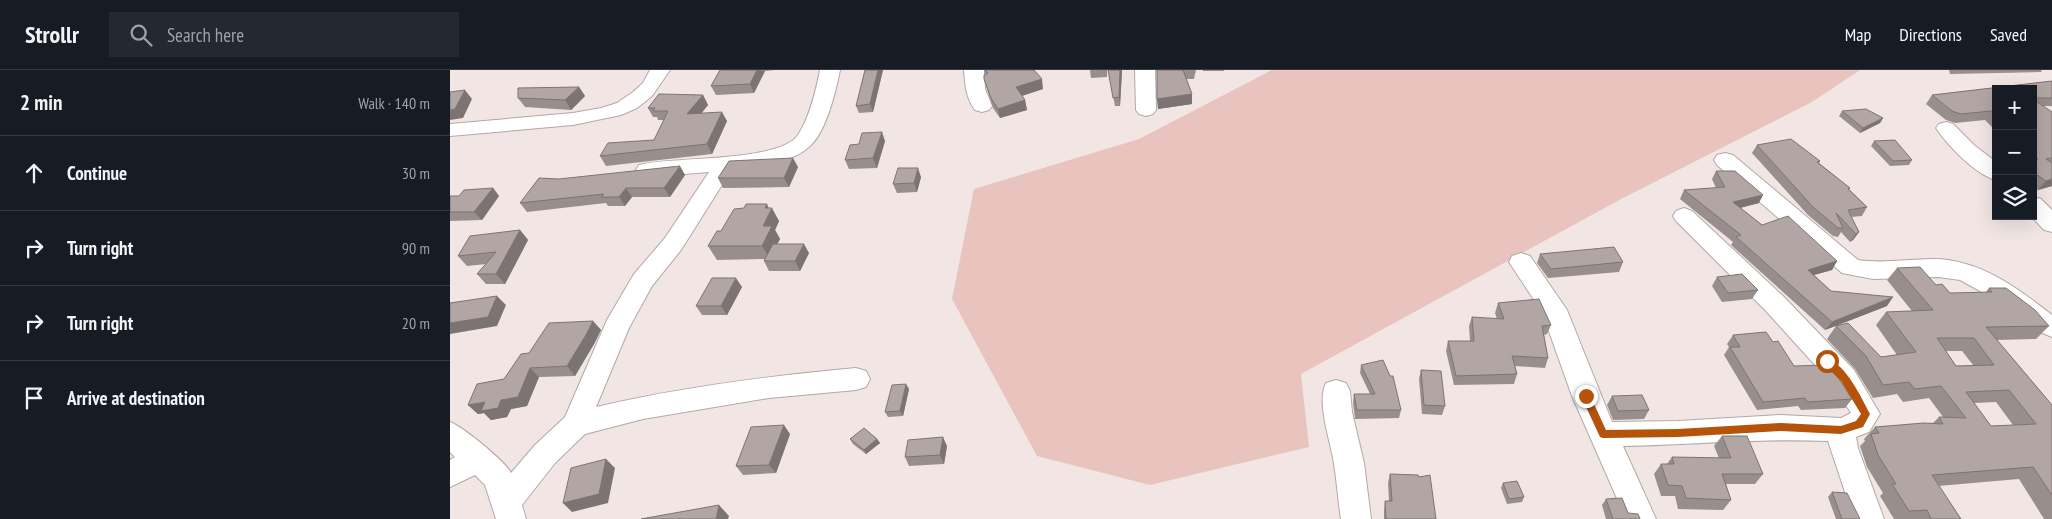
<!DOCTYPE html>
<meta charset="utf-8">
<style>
body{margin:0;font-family:"PT Sans Narrow",sans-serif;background:#242831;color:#f1f3f6}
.controls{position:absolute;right:15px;top:15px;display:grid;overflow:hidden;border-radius:0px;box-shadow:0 5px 20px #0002}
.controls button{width:45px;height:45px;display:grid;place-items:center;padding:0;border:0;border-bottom:1px solid #363941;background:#171b24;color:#f1f3f6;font:25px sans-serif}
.stop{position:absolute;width:15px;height:15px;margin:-11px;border:4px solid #b45309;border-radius:50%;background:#fff}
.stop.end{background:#b45309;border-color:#fff;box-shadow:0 1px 5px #0008}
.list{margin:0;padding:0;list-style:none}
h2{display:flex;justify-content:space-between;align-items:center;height:65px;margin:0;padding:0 20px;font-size:21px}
h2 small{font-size:16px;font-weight:400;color:#9ea1a6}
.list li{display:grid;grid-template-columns:32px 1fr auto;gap:15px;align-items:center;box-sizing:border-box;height:75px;padding:0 20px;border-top:1px solid #363941}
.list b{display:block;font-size:19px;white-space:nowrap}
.list em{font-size:16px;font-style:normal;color:#9ea1a6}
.icon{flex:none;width:28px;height:28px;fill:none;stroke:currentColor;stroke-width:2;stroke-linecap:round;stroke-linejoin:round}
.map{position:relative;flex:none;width:1602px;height:449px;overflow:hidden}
header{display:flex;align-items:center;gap:30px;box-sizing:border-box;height:70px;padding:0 25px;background:#171b24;border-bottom:1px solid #363941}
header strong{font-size:24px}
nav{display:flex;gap:28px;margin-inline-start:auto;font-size:18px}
.search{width:350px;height:45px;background:#242831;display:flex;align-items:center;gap:12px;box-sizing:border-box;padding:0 18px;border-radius:0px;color:#9ea1a6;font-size:19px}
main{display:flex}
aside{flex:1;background:#171b24}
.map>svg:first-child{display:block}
.green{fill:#e9c4be}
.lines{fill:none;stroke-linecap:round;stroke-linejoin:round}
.minor-casing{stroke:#b3a8a6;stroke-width:2}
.minor{fill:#fff;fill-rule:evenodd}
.wall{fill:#988f8d;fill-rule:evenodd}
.shaded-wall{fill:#7c7473}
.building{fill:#b1a6a4;stroke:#7c7473;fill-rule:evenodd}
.route{fill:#b45309}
</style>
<header>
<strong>Strollr</strong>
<div class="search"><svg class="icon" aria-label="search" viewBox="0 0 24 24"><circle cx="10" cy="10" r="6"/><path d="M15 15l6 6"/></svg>Search here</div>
<nav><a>Map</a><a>Directions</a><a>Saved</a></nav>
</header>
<main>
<aside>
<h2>2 min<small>Walk · 140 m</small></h2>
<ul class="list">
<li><svg class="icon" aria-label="ahead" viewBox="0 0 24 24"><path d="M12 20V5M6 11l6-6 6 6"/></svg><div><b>Continue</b></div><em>30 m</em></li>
<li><svg class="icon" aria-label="right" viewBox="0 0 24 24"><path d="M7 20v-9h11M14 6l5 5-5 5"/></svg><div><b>Turn right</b></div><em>90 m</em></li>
<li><svg class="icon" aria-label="right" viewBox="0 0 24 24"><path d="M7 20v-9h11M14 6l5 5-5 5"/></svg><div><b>Turn right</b></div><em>20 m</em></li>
<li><svg class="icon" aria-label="arrive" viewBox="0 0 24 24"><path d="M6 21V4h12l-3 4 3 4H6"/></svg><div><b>Arrive at destination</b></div></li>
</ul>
</aside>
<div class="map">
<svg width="1602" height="449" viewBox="0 0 1602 449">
<rect width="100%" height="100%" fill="#f1e6e4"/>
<path class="green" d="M822,0h588l-48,32 -189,96 -322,176 8,73 -159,38 -113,-29 -85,-157 22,-110 165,-50z"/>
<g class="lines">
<defs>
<path id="minor" d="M200,0h20l-18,26 -15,12 -16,7 -48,10 -123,11v-12l123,-11 28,-5 16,-5 16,-11 10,-9z
M370,0h20c-4,21 -14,62 -30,76 -19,18 -53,20 -78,23l-51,81 -29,36 -23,42 -33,79c86,-20 172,-31 260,-39l10,3 4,8 -4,8 -10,3 -87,8 -126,21 -58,15 -30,29 -33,42 4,14h-30l-11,-34 -10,-10 -25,12v-27l5,-3 -5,-5v-30c13,5 55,39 61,51l24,-28 30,-28 42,-97 27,-46 31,-36 44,-66 -62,5 -8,-2 -3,-5 3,-5c35,-9 139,-2 159,-30 12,-18 18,-45 22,-65z
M514,0h20l1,19 7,17 -3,4 -7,2 -7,-2c-9,-12 -10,-25 -11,-40z
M685,0h20l1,40 -3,4 -7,2 -7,-2 -3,-4z
M1496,52l7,2 21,21 22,17v18c-20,-5 -49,-35 -60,-52l3,-4z
M1275,83l8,2 125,105c27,4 54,-2 81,-1 44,3 80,30 113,56v22l-17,-7 -35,-28 -40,-22 -21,-3 -66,2 -31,-6 -125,-108 -3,-5 3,-5z
M1583,127l8,2 11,11v22l-8,-2 -13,-14h2z
M1234,138l8,3 92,86 70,73 26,44 -11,18 -13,5 2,11 26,71h-30l-26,-78c-69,-3 -137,4 -205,5l33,73h-30l-54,-123 -30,-84 -33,-50 3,-6 9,-3 9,3 37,54 45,112 66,-1 103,-6 60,3 10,-5 -17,-27 -68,-75 -90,-90 -3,-5 3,-5z
M886,310l10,3 4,8 2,21 12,51 7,56h-30c-3,-18 -4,-37 -7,-55 -3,-22 -18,-61 -8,-81z"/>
</defs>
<use href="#minor" class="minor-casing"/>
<use href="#minor" class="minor"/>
</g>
<path class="wall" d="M270,0h55l-10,1 -11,22 -38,2 -5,-9z
M415,0h18l-10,42 -14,1 -3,-7z
M534,0h50l9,19 -21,7 3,4 2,10 -27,8 -7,-10 -6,-19 -3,-10 1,-5z
M640,0h17v7l-16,1z
M658,0h14l-2,36h-5z
M707,0h39l-2,9h-8l6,25 -34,5z
M753,0h21v1h-21z
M1499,0h93l-1,2 -91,2z
M1602,11v25h-9l9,6v74l-14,4 -5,-4v-97h-37v42l-11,-11 -30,3 -9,-3 -20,-16 6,-9z
M129,17l6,9 -14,14 -46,-3 -7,-9z
M253,25l5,10 -7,8 26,8 -15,33 -106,12 -6,-10 54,-16 10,-20h-6l-1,-3h-4l-5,-9z
M1392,41l41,7 -3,5 -20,10 -21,-17z
M435,71l-8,27 -28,1 -4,-9z
M1424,71l38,19 -3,5 -19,1 -19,-20z
M1307,75l63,16 -1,2 31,25 -1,1 18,18 -5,9 -11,1 8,15 -6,8 -3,2 -9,-10 -3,5 -5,-1 -25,-21 -56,-62z
M348,97l-9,20 -66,1 -5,-10z
M1266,101l43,32 -19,5 22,17 75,36 -5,9 -18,5 17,16 56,15 -62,24 -94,-85 2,-3 -53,-43 4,-9 32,-2 -4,-9z
M235,105l-15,22h-38l-7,9h-17l-2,-3 -79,9 -7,-9 39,-24z
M471,107l-4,15 -20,1 -4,-9z
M43,118l6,8 -17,24 -32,1v-25h9z
M319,138l10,13 -4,9 5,9 -3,5 32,9 -9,18h-31l-5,-10 1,-2 -48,1 -9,-14 13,-15z
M70,160l8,10 -23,44h-19l-9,-10 9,-10 -19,2 -9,-10z
M1090,184l83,8 -4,10 -71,6 -11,-15z
M1447,198l39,17 14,8h35l4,-5 60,38 -13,13 -39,1 55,65v114h-8l-25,-40 -81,7 23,33h-67l-14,-23 3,-3 -16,-26 -7,-21 5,-5 -1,-2 11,-12 58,-4 6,-6h4l-14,-19 -26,4 -6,-8 -24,4 -18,-29 -28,-30 9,-13 45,31 16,-2 -21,-30 10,-13 26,-1 -25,-31zM1496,281h16l11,14 -17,1zM1546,332l17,23 -22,1 -17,-23z
M1267,207l41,13 -6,9 -30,3 -10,-16z
M292,217l-15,28h-25l-6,-9z
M1048,233l53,22 -4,9 -3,1 4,23 -3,10 -30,-2 2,8 -3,10 -60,1 -8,-34 2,-10h22l-1,-15 3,-9 25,2 -2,-6z
M143,251l8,9 -7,14 -19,32 -36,1 -12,29 -16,3 -4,8 -16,3 -7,-7 -6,1 -10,-9 36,-26 25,-26z
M1283,265l40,7 21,24 58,33 -7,9 -44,2 -3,-4 -41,4 -33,-55 5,-8 -2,-3z
M911,295l40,45 -2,8 -44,1 -2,-16 1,-9h16l-10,-21z
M971,300l24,36 -3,9 -20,-1 -3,-35z
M459,319l-6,27 -15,1 -3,-5z
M1162,326l37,14 -5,9 -31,1 -6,-15z
M340,364l-14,39 -33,2 -7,-9z
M1272,366l41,38 -8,10h-29l5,16 -8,10 -45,-1 -3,-13h-14l-7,-22 7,-10h6l5,-7 47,1 -5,-12z
M400,369h27l3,4 -14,11 -13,-10z
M497,376l-3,18 -35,2 -4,-9z
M940,404l29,3 17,42h-52v-9l1,-9h4l-1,-18z
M1053,413l21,14 -2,5 -15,2 -6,-16z
M1382,422l28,27h-24l-8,-22z
M1156,429l22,14 12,6h-34l-4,-14z"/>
<path class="shaded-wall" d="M307,0l8,1 -11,22 -4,-9z
M428,0h5l-10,42 -3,-8z
M670,0h2l-2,36 -1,-9z
M592,9l1,10 -25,8 -2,-10z
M129,17l6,9 -14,14 -6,-10z
M15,20l7,9 -9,19 -13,2v-10z
M742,24v10l-34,5 -1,-10z
M253,25l5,10 -15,19 -6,-10z
M575,30l2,10 -27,8 -2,-9z
M272,42l5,9 -15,33 -5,-10z
M1433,48l-3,5 -20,10 3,-5z
M432,62l3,9 -8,27 -4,-10z
M343,88l5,9 -9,20 -5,-9z
M230,96l5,9 -15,22 -6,-9z
M468,98l3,9 -4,15 -3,-9z
M1602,109v7l-14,4 8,-9z
M43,118l6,8 -17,24 -8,-8z
M176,118l6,9 -7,9 -6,-9z
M1313,125l-4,8 -31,8 5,-9z
M317,134l3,7 2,-3 7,13 -4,9 5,9 -10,20 -8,-13 3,-38z
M70,160l8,10 -23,44 -9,-10z
M1409,162l-6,8 -3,2 6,-8z
M354,174l5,9 -9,18 -5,-10z
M1387,191l-5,9 -29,8 5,-8z
M286,208l6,9 -15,28 -6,-9z
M47,226l9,9 -9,21 -47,8v-11z
M1443,227l-6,9 -62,24 7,-8z
M143,251l8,9 -7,14 -19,32 -8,-10z
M80,298l9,9 -12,29 -16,3 -4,8 -16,3 -7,-7 -6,1 -10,-9 33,-5z
M456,314l3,5 -6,27 -3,-5z
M334,355l6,9 -14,39 -7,-8z
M493,367l4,9 -3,18 -4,-9z
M427,369l3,4 -14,11 -2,-4z
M156,389l9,9 -7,35 -36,9 -9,-9z
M269,435l10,11 -1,3h-12z"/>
<path class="building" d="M270,0h37l-7,14 -39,2z
M415,0h13l-8,34 -14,2z
M535,0h49l8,9 -26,8 9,13 -27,9 -7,-11 -7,-19v-4l4,-2z
M658,0h12l-1,27 -6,1z
M707,0h26l9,24 -35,5z
M1602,11v17h-19v-9h-37v26l-5,-4 -30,3 -9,-3 -20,-16z
M129,17l-14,13 -47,-2v-10z
M15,20l-10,19 -5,1v-18z
M209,24l44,1 -16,19 35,-2 -15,32 -107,12 8,-13 46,-3 14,-29h-15l2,-3h-7z
M1583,29l19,13v46l-6,1 6,4v16l-6,2 -13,-9v-12l5,-1 -5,-5z
M1416,39l17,9 -20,10 -21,-17z
M432,62l-9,26 -28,2 5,-15 9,-1 3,-11z
M1341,69l29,22 -3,1 33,26 -2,1 19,18 -19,3 11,22 -3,2 -20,-21 7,15h-5l-25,-21 -56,-62z
M1445,70l17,20 -19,1 -19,-20z
M343,88l-9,20h-66l11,-17z
M230,96l-16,22h-38l-7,9h-18l3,-3 -84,9 19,-25 20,1z
M448,98h20l-4,15 -21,1z
M1266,101h19l28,24 -30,7 29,23 26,-9 49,45 -29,9 23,21 62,6 -61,25 -96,-85 5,-2 -57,-45 41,-3z
M43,118l-19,24h-24v-16h9l5,-6z
M296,134h21l-2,4h7l-9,18h9l-10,20h-54l9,-15h4l13,-22 10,-1z
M70,160l-24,44h-19l19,-22 -38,4 12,-20z
M323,174h31l-9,17h-31z
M1164,177l9,15 -72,7 -11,-15z
M1470,197l16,18 6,-1 8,9 42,-1 -3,-4h17l29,22 14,16 -63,1 66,78v90l-19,-28 -101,8 29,44h-30l-4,-9 -18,1 -17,-27h4l-18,-29 -7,-21 8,-1 -4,-6 49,-4 19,1 -4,-7 27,1 -25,-32 -26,3 -6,-7 -26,3 -17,-29 -30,-30 12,-3 33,34 35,-5 -30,-40 47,-2 -36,-42zM1487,268h37l20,27 -38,1zM1559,320l27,34 -45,2 -25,-34z
M1292,204l16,16 -30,3 -11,-16z
M262,208h24l-15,28h-25z
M47,226l-9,21 -38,6v-20z
M1089,229l12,26 -9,1 6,32 -36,-2 5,18 -61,2 -8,-35h26l-2,-24 32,2 -6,-16z
M143,251l-7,14 -19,31 -37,2 -12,29 -17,3 -3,8 -17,3 4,-9 -17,3 9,-21 27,-5 17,-25 8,-1 20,-30z
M1316,262l7,10 5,-1 16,25 32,-1 13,14 13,20 -45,3 -2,-4 -42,4 -33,-55h10l-7,-12z
M933,290l7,16h3l8,34h-44l-3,-16h21l-14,-29z
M971,300l20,1 4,35 -21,-1z
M456,314l-6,27 -15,1 7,-27z
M1192,325l7,15 -31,1 -6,-15z
M334,355l-15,40 -33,1 15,-39z
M414,358l13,11 -13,11 -14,-11z
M1272,366h25l16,38h-41l9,26 -45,-2 -4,-12 -14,-1 -7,-21h13l-2,-7 59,1z
M493,367l-3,18 -35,2 3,-17z
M156,389l-7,35 -36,9 8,-35z
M940,404l28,1 1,2 11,-2 6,44h-50l-1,-18h7z
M1067,411l7,16 -15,2 -6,-16z
M1382,422l15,1 13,26h-18z
M1172,428l6,15 10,1 2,5h-27l-7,-20z
M269,435l-3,14h-75z"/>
<path class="route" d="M1377,288c20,8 34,39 43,56l-7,13 -22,7 -60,-3 -103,6 -75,1 -3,-1 -19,-41 5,-4 3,1 17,37 72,-1 103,-6 60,3 15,-5 5,-7 -20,-33 -17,-17 -1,-3z"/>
</svg>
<div class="controls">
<button>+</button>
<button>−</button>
<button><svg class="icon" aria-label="layers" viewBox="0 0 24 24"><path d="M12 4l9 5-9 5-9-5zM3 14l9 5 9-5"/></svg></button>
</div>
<div class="stop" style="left:1377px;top:291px"></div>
<div class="stop end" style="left:1136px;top:326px"></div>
</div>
</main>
